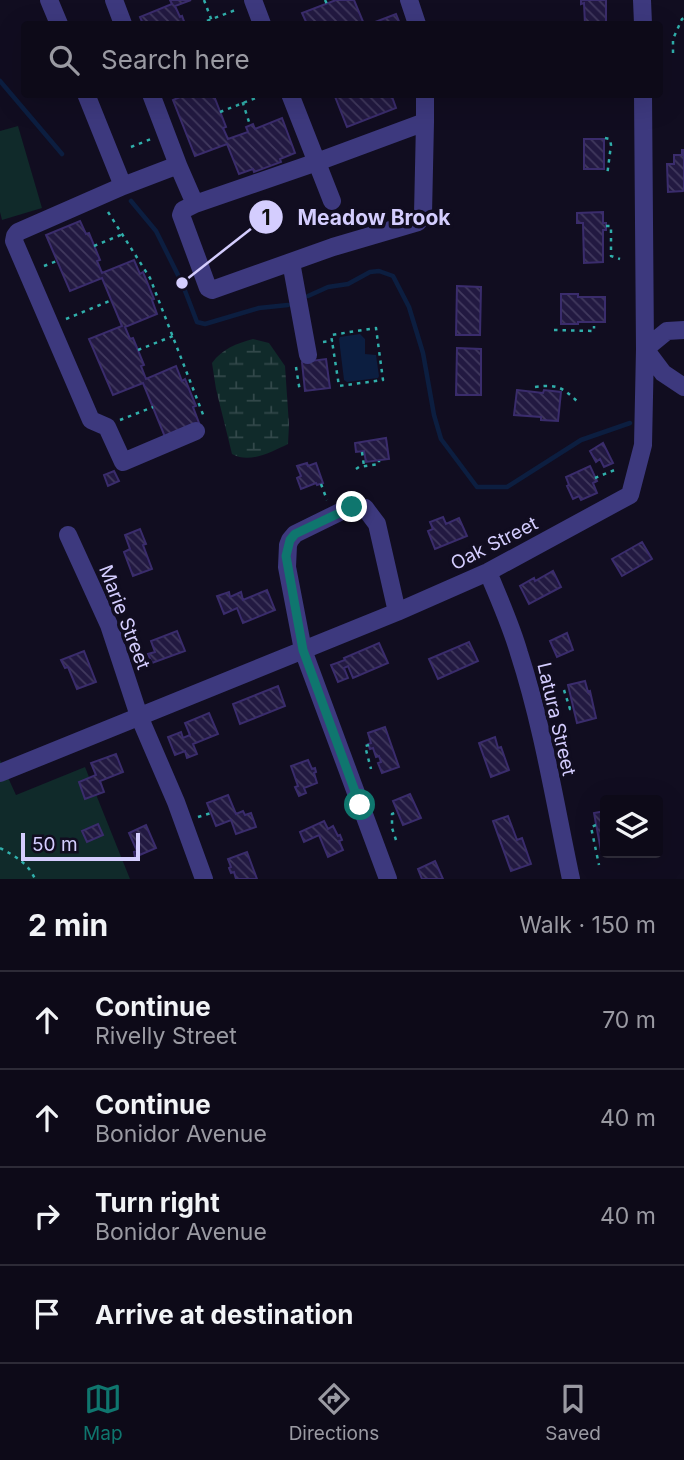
<!DOCTYPE html>
<meta charset="utf-8">
<style>
body{margin:0;font-family:Inter,sans-serif;background:#161321;color:#f1f3f6}
.controls{position:absolute;right:21px;bottom:21px;display:grid;overflow:hidden;border-radius:7px;box-shadow:0 7px 28px #0002}
.controls button{width:63px;height:63px;display:grid;place-items:center;padding:0;border:0;border-bottom:2px solid #2d2b37;background:#0d0a18;color:#f1f3f6;font:35px sans-serif}
.scale{position:absolute;left:21px;bottom:18px;width:119px;box-sizing:border-box;padding-left:7px;border:4px solid #d4cdfe;border-top:0;font-size:19px;line-height:24px;white-space:nowrap;color:#d4cdfe;-webkit-text-stroke:5px #110d20;paint-order:stroke}
.stop{position:absolute;width:21px;height:21px;margin:-16px;border:5px solid #0f766e;border-radius:50%;background:#fff}
.stop.end{background:#0f766e;border-color:#fff;box-shadow:0 2px 7px #0008}
.list{margin:0;padding:0;list-style:none}
h2{display:flex;justify-content:space-between;align-items:center;height:91px;margin:0;padding:0 28px;font-size:30px}
h2 small{font-size:23px;font-weight:400;color:#9a9aa2}
.list li{display:grid;grid-template-columns:46px 1fr auto;gap:21px;align-items:center;box-sizing:border-box;height:98px;padding:0 28px;border-top:2px solid #2d2b37}
.list b{display:block;font-size:26px;white-space:nowrap}
.list p{margin:0;font-size:23px;white-space:nowrap;color:#9a9aa2}
.list em{font-size:23px;font-style:normal;color:#9a9aa2}
.icon{flex:none;width:38px;height:38px;fill:none;stroke:currentColor;stroke-width:2;stroke-linecap:round;stroke-linejoin:round}
.map{position:relative;flex:none;width:684px;height:879px;overflow:hidden}
.search{position:absolute;background:#0d0a18;box-shadow:0 7px 28px #0002;left:21px;right:21px;top:21px;height:77px;display:flex;align-items:center;gap:18px;box-sizing:border-box;padding:0 24px;border-radius:7px;color:#9a9aa2;font-size:26px}
.sheet{height:483px;background:#0d0a18}
nav{display:flex;justify-content:space-around;align-items:center;box-sizing:border-box;height:98px;border-top:2px solid #2d2b37;background:#0d0a18;font-size:19px;color:#9a9aa2}
nav a{display:grid;justify-items:center;gap:4px}
nav .on{color:#0f766e}
.map>svg:first-child{display:block}
.wetland{fill:url(#wetland-marsh)}
.park{fill:#102a2a}
.water{fill:#0c1e40}
.lines{fill:none;stroke-linecap:round;stroke-linejoin:round}
.stream{stroke:#0c1e40;stroke-width:4.5}
.building{fill:url(#building-back-hatch);stroke:#3a2c6c;stroke-width:2}
.path{stroke:#30afab;stroke-width:2.5;stroke-dasharray:3.5 5;stroke-linecap:butt}
.minor{stroke:#3d397e;stroke-width:18}
.route{stroke:#0f766e;stroke-width:9}
.labels{text-anchor:middle;stroke-width:7;stroke-linejoin:round;paint-order:stroke}
.street-label{font-size:19px;fill:#d4cdfe;stroke:#110d20}
.leader{fill:none;stroke:#d4cdfe;stroke-width:2.5}
.callout-dot{fill:#d4cdfe;stroke:#110d20;stroke-width:2.5}
.mark-label{font-size:21px;text-anchor:middle;font-weight:bold;fill:#111}
.callout-label{font-size:21px;text-anchor:middle;font-weight:bold;fill:#d4cdfe;stroke:#110d20;stroke-width:7;stroke-linejoin:round;paint-order:stroke}
</style>
<div class="map">
<svg width="684" height="879" viewBox="0 0 684 879">
<defs>
<pattern id="wetland-marsh" width="20" height="14" patternUnits="userSpaceOnUse" patternTransform="scale(1.75)"><rect width="20" height="14" fill="#102a2a"/><path d="M1 5h8M5 5V1M11 12h8M15 12V8" fill="none" stroke="#32484a"/></pattern>
<pattern id="building-back-hatch" width="6" height="6" patternUnits="userSpaceOnUse" patternTransform="scale(1.75)"><rect width="6" height="6" fill="#221941"/><path d="M-1 5l2 2M0 0l6 6M5-1l2 2" fill="none" stroke="#41395e"/></pattern>
</defs>
<rect width="100%" height="100%" fill="#110d20"/>
<path class="wetland" d="M253,339l16,4 16,23 4,59 -1,19c-17,8 -38,20 -56,10l-16,-65 -4,-26c11,-15 24,-19 41,-24z"/>
<path class="park" d="M18,126l24,82 -40,12 -2,-8v-81z
M0,760l16,35 69,-28 45,112h-130z"/>
<path class="water" d="M360,334l5,5v15l11,1 3,21 -1,2 -31,4 -3,-2 -5,-41 1,-2z"/>
<g class="lines">
<path class="stream" d="M0,81l62,73
M131,201l25,30 26,52 15,39 8,2 54,-16 29,-3
M308,296l20,-9 20,-3 22,-12 9,-1 14,5 16,31 14,46 11,62 7,24 36,48h30l74,-47 49,-17"/>
</g>
<path class="building" d="M170,0h21l-16,6 5,11 2,-1 3,8h-42l-3,-7 32,-13z
M336,0h18l10,24h-57l-5,-11z
M581,0h25v24h-21l-1,-21 -3,1z
M396,14l4,10h-30z
M187,94h23l1,3 3,-1 12,31 -3,1 5,11 20,-7 -2,-5 7,-3 2,5 27,-11 13,35 -15,6 1,3 -27,10 -1,-3 -14,5 -12,-30 -32,12 -22,-56z
M334,94h57l5,14 -49,19z
M584,139h20v30h-20z
M682,150h2v39l-1,2 -15,1 -1,-28h7v-9h8z
M603,212v11h3v7h-3v32l-19,1 -1,-40h-6v-10z
M80,221l6,13 3,-1 11,27 -3,1 5,12 32,-13 6,14 3,-2 11,27 -2,1 5,14 -32,13 5,12 3,-1 11,27 -3,1 5,13 30,-13 6,15 3,-2 11,27 -3,1 6,16 -34,14 -22,-54 -30,12 -24,-56 33,-13 -20,-48 -32,13 -24,-56z
M457,286l24,1 -1,48h-24z
M561,294h17v3h27v25h-27v2h-17z
M457,348l24,1v46h-25z
M326,359l4,29 -25,3 -3,-29z
M517,390l26,3 1,-3 17,2 -3,29 -17,-1v-3l-27,-2z
M386,438l3,21 -23,3 -2,-11 -8,1 -1,-9z
M603,443l10,20 -9,4 -4,-8 -4,3 -6,-11z
M307,463l1,3 8,-3 7,20 -6,2 -1,-2 -15,6 -4,-11 4,-2 -4,-10z
M590,466l7,15 -4,2 4,10 -16,7 -2,-4 -6,3 -6,-13 2,-1 -3,-8z
M114,471l5,10 -11,5 -4,-11z
M443,517l3,7 13,-6 8,18 -32,13 -7,-18 5,-2 -3,-7z
M140,529l6,15 -3,1 9,24 -19,7 -9,-24 6,-3 -5,-14z
M642,542l10,17 -30,17 -10,-17z
M553,571l8,16 -32,17 -9,-18 14,-8 1,3z
M267,590l8,20 -32,13 -6,-15 -13,6 -7,-18 12,-4 1,5 11,-5 2,8z
M177,631l8,20 -33,12 -4,-9 7,-2 -4,-11z
M567,633l6,17 -16,7 -7,-16z
M469,642l9,19 -40,18 -9,-20z
M379,643l9,20 -35,15 -5,-12 -4,2 4,10 -10,4 -7,-17 14,-5 -1,-2z
M84,651l12,31 -19,7 -9,-22 -3,1 -4,-8z
M585,681l3,11 2,-1 6,27 -19,5 -9,-38z
M278,686l7,20 -45,18 -7,-20z
M209,713l9,21 -25,10 4,10 -10,4 -2,-7 -10,4 -7,-18 13,-5 2,6 7,-3 -5,-12z
M385,727l14,40 -17,6 -4,-10 3,-1 -2,-6 -3,1 -3,-9 -3,1 -2,-5 3,-1 -3,-10z
M495,737l3,11 3,-1 8,23 -18,7 -12,-34z
M116,754l7,18 -23,9 4,11 -19,7 -6,-17 17,-7 -5,-12z
M308,760l4,9 3,-1 1,4 -2,1 3,10 -13,5 2,5 -7,3 -4,-9 3,-1 -7,-20z
M410,794l11,24 -18,7 -10,-24z
M228,795l8,19 7,-3 2,4 6,-2 5,14 -20,7 -5,-14 -15,6 -9,-23z
M605,811v39l-4,1 -7,-38z
M508,816l9,24 5,-2 9,26 -20,7 -18,-50z
M324,821l4,8 5,-3 5,10 2,-1 2,5 -3,1 4,9 -15,7 -9,-22 -15,7 -4,-10z
M98,824l5,11 -16,7 -5,-11z
M146,825l10,23 -21,9 -1,-5 3,-1 -8,-18z
M247,852l10,27h-21l-2,-7 -3,1 -2,-5 2,-1 -3,-8z
M435,861l8,18h-21l-4,-10z"/>
<g class="lines">
<path class="path" d="M204,0l9,24
M325,0l2,4
M199,24l39,-15
M673,53v-14l9,-20 2,-1
M240,94l10,31
M220,112l46,-18
M605,138l5,1 1,6 -4,31
M131,147l20,-8
M108,212l42,66 54,139
M606,226h5v30l9,3
M94,246l29,-12
M44,266l13,-5
M66,319l46,-19
M554,330l40,1v-5
M323,342l9,-1 -1,-6 45,-7 7,52 -44,6 -7,-45
M138,350l35,-14
M296,367l4,25
M535,387c23,-3 27,0 44,16
M120,420l33,-13
M362,452l2,14
M356,469l3,-2 20,-3v-3
M595,478l22,-9
M321,484l6,16
M564,690l6,19 4,-1
M369,745l-4,1 6,23
M198,817l13,-4
M596,825l-5,2 8,38
M396,840l-4,-12v-14l5,-2
M0,848c15,8 28,15 35,31"/>
<path class="minor" d="M49,0l10,24
M114,0l9,24
M253,0l9,24
M409,0l8,24
M642,0l1,24
M86,94l37,92 55,-21 17,39 122,-42 108,-40v-28
M151,94l27,71
M290,94l42,107
M123,186l-105,46 -3,4 -1,5 77,179 16,7 16,35 73,-31
M195,204l-12,6 -2,5 27,73 4,2 121,-43 85,-25 5,-8 2,-92
M291,262l17,93
M684,330l-17,1 -22,18 18,24 21,14
M68,535l41,90 30,91 37,86 28,77
M488,572c11,27 23,53 31,81 24,74 36,151 52,226
M0,773l397,-161 91,-40 142,-77 13,-50 2,-96 -2,-255
M388,879l-85,-229 -16,-83 1,-22 2,-5 5,-6 49,-24 8,-3 13,1 12,16 20,88"/>
</g>
<g class="lines">
<path class="route" d="M352,507l-57,27 -5,6 -4,16 17,94 57,155"/>
</g>
<g class="labels">
<g class="street-label">
<text transform="translate(494 543) rotate(-27)" y="7">Oak Street</text>
<text transform="translate(125 617) rotate(69)" y="7">Marie Street</text>
<text transform="translate(557 719) rotate(77)" y="7">Latura Street</text>
</g>
</g>
<path class="leader" d="M182 283L266 217"/>
<g class="callout-dot">
<circle cx="182" cy="283" r="7"/>
<circle cx="266" cy="217" r="18"/>
</g>
<g class="mark-label">
<text x="266" y="225">1</text>
</g>
<g class="callout-label">
<text x="374" y="225">Meadow Brook</text>
</g>
</svg>
<div class="controls">
<button><svg class="icon" aria-label="layers" viewBox="0 0 24 24"><path d="M12 4l9 5-9 5-9-5zM3 14l9 5 9-5"/></svg></button>
</div>
<div class="scale">50 m</div>
<div class="stop" style="left:360px;top:805px"></div>
<div class="stop end" style="left:352px;top:507px"></div>
<div class="search"><svg class="icon" aria-label="search" viewBox="0 0 24 24"><circle cx="10" cy="10" r="6"/><path d="M15 15l6 6"/></svg>Search here</div>
</div>
<section class="sheet">
<h2>2 min<small>Walk · 150 m</small></h2>
<ul class="list">
<li><svg class="icon" aria-label="ahead" viewBox="0 0 24 24"><path d="M12 20V5M6 11l6-6 6 6"/></svg><div><b>Continue</b><p>Rivelly Street</p></div><em>70 m</em></li>
<li><svg class="icon" aria-label="ahead" viewBox="0 0 24 24"><path d="M12 20V5M6 11l6-6 6 6"/></svg><div><b>Continue</b><p>Bonidor Avenue</p></div><em>40 m</em></li>
<li><svg class="icon" aria-label="right" viewBox="0 0 24 24"><path d="M7 20v-9h11M14 6l5 5-5 5"/></svg><div><b>Turn right</b><p>Bonidor Avenue</p></div><em>40 m</em></li>
<li><svg class="icon" aria-label="arrive" viewBox="0 0 24 24"><path d="M6 21V4h12l-3 4 3 4H6"/></svg><div><b>Arrive at destination</b></div></li>
</ul>
</section>
<nav>
<a class="on"><svg class="icon" aria-label="map" viewBox="0 0 24 24"><path d="M3 6l6-2 6 2 6-2v14l-6 2-6-2-6 2zM9 4v14M15 6v14"/></svg>Map</a>
<a><svg class="icon" aria-label="directions" viewBox="0 0 24 24"><path d="M12 3l9 9-9 9-9-9zM9 14v-3h6M13 9l2 2-2 2"/></svg>Directions</a>
<a><svg class="icon" aria-label="saved" viewBox="0 0 24 24"><path d="M7 4h10v16l-5-4-5 4z"/></svg>Saved</a>
</nav>
